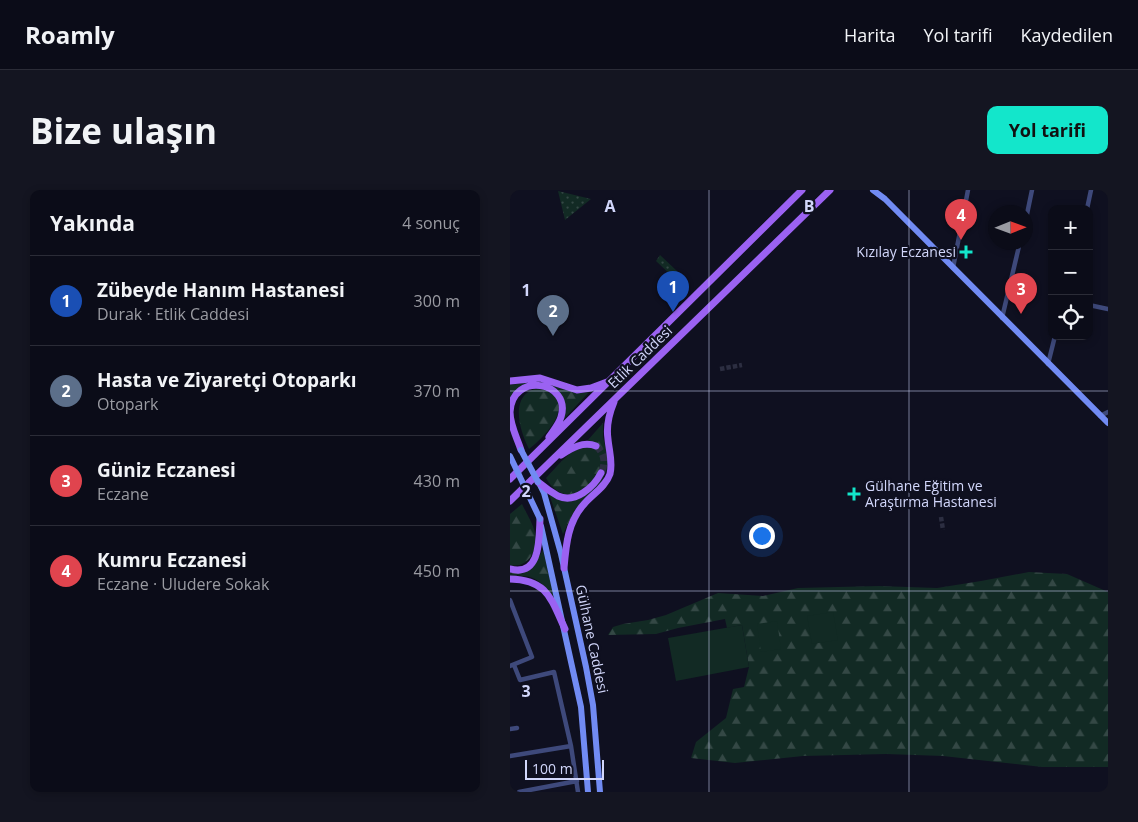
<!DOCTYPE html>
<html lang="tr">
<meta charset="utf-8">
<style>
body{margin:0;font-family:"Open Sans",sans-serif;background:#141521;color:#f1f3f6}
.controls{position:absolute;right:15px;top:15px;display:grid;overflow:hidden;border-radius:10px;box-shadow:0 2px 8px #0003}
.controls button{width:45px;height:45px;display:grid;place-items:center;padding:0;border:0;border-bottom:1px solid #2b2c37;background:#0b0c18;color:#f1f3f6;font:25px sans-serif}
.compass{position:absolute;left:478px;top:15px;width:45px;height:45px;border-radius:50%;background:#0b0c18;box-shadow:0 2px 8px #0003;rotate:89deg}
.scale{position:absolute;left:15px;bottom:12px;width:79px;box-sizing:border-box;padding-left:5px;border:2px solid #d2d7fb;border-top:0;font-size:14px;line-height:18px;white-space:nowrap;color:#d2d7fb;-webkit-text-stroke:4px #0f1020;paint-order:stroke}
.you{position:absolute;left:251px;top:345px;width:18px;height:18px;margin:-12px;border:4px solid #fff;border-radius:50%;background:#1a73e8;box-shadow:0 0 0 8px #1a73e833}
.badge{display:grid;place-items:center;width:32px;height:32px;border-radius:50%;background:#13e6cb;color:#fff;font-size:16px;font-weight:700}
.pin{position:absolute;translate:-50% -41px;filter:drop-shadow(0 1px 2px #0008)}
.pin::after{content:'';position:absolute;top:26px;width:18px;height:15px;background:inherit;clip-path:polygon(0 0,100% 0,50% 100%)}
.list{margin:0;padding:0;list-style:none}
h2{display:flex;justify-content:space-between;align-items:center;height:65px;margin:0;padding:0 20px;font-size:21px}
h2 small{font-size:16px;font-weight:400;color:#9a9ba2}
.list li{display:grid;grid-template-columns:32px 1fr auto;gap:15px;align-items:center;box-sizing:border-box;height:90px;padding:0 20px;border-top:1px solid #2b2c37}
.list b{display:block;font-size:19px;white-space:nowrap}
.list p{margin:0;font-size:16px;white-space:nowrap;color:#9a9ba2}
.list em{font-size:16px;font-style:normal;color:#9a9ba2}
.icon{flex:none;width:28px;height:28px;fill:none;stroke:currentColor;stroke-width:2;stroke-linecap:round;stroke-linejoin:round}
.map{position:relative;flex:none;width:598px;height:602px;overflow:hidden;border-radius:10px}
header{display:flex;align-items:center;gap:30px;box-sizing:border-box;height:70px;padding:0 25px;background:#0b0c18;border-bottom:1px solid #2b2c37}
header strong{font-size:24px}
nav{display:flex;gap:28px;margin-inline-start:auto;font-size:18px}
.intro{display:flex;align-items:center;justify-content:space-between;box-sizing:border-box;height:120px;padding:0 30px}
h1{margin:0;font-size:35px}
.button{padding:12px 22px;border-radius:10px;background:#13e6cb;color:#111;font-size:18px;font-weight:700}
main{display:flex;gap:30px;padding:0 30px}
aside{flex:1;background:#0b0c18;border-radius:10px;box-shadow:0 2px 8px #0003}
.map>svg:first-child{display:block}
.green{fill:url(#green-dots)}
.forest{fill:url(#forest-firs)}
.pitch{fill:#122a24}
.lines{fill:none;stroke-linecap:round;stroke-linejoin:round}
.street-tunnel{stroke:#2c2e41;stroke-width:4.5;stroke-dasharray:4.5 2;stroke-linecap:butt}
.primary-tunnel{stroke:#2c2e41;stroke-width:7;stroke-dasharray:7 3.5;stroke-linecap:butt}
.street{stroke:#3e497b;stroke-width:4.5}
.secondary{stroke:#718bf3;stroke-width:6}
.primary{stroke:#9b62f2;stroke-width:7}
.secondary-bridge{stroke:#718bf3;stroke-width:6}
.grid{fill:none;stroke:#d2d7fb;stroke-width:1;stroke-opacity:0.55}
.poi-dot{fill:#13e6cb;stroke:#0f1020;stroke-width:2}
.labels{text-anchor:middle;stroke-width:4.5;stroke-linejoin:round;paint-order:stroke}
.poi-label{font-size:14px;fill:#d2d7fb;stroke:#0f1020;text-anchor:end}
.street-label{font-size:14px;fill:#d2d7fb;stroke:#0f1020}
.grid-label{font-size:16px;text-anchor:middle;font-weight:bold;fill:#d2d7fb;stroke:#0f1020;stroke-width:4.5;stroke-linejoin:round;paint-order:stroke}
</style>
<header>
<strong>Roamly</strong>
<nav><a>Harita</a><a>Yol tarifi</a><a>Kaydedilen</a></nav>
</header>
<div class="intro"><h1>Bize ulaşın</h1><a class="button">Yol tarifi</a></div>
<main>
<aside>
<h2>Yakında<small>4 sonuç</small></h2>
<ul class="list">
<li><span class="badge" style="background:#1a4fb4">1</span><div><b>Zübeyde Hanım Hastanesi</b><p>Durak · Etlik Caddesi</p></div><em>300 m</em></li>
<li><span class="badge" style="background:#5c6f8a">2</span><div><b>Hasta ve Ziyaretçi Otoparkı</b><p>Otopark</p></div><em>370 m</em></li>
<li><span class="badge" style="background:#e0444e">3</span><div><b>Güniz Eczanesi</b><p>Eczane</p></div><em>430 m</em></li>
<li><span class="badge" style="background:#e0444e">4</span><div><b>Kumru Eczanesi</b><p>Eczane · Uludere Sokak</p></div><em>450 m</em></li>
</ul>
</aside>
<div class="map">
<svg width="598" height="602" viewBox="0 0 598 602">
<defs>
<pattern id="green-dots" width="8" height="8" patternUnits="userSpaceOnUse" patternTransform="scale(1.25)"><rect width="8" height="8" fill="#122a24"/><path d="M2 2h.1M6 6h.1" fill="none" stroke="#344845" stroke-width="1.8" stroke-linecap="round"/></pattern>
<pattern id="forest-firs" width="22" height="20" patternUnits="userSpaceOnUse" patternTransform="scale(1.25)"><rect width="22" height="20" fill="#122a24"/><path d="M5 1l3.5 6h-7zM16 11l3.5 6h-7z" fill="#344845"/></pattern>
</defs>
<rect width="100%" height="100%" fill="#0f1020"/>
<path class="green" d="M48,1l33,8 -26,21z
M150,65l18,17 -5,5 -17,-16z"/>
<path class="forest" d="M27,191c21,3 29,14 52,11l-26,28 2,-14 -25,-24 -30,18v-15z
M28,198c42,11 11,45 -9,61 -11,-22 -19,-55 9,-61z
M93,233v14l5,21v9l-7,16 -27,28 -11,23 -14,-40c25,12 40,3 54,-20l-4,-2c-10,26 -39,32 -53,6 12,-12 29,-37 49,-30l1,-4 -8,-4z
M12,314c4,9 11,19 13,29 4,17 -7,36 -25,32v-51z
M33,360l14,59c-7,-16 -15,-33 -35,-33 -4,-1 -8,0 -12,0v-4l24,-7z
M519,382l38,2 41,18v175h-66l-99,-11 -57,-2 -83,2 -68,7 -44,-5 5,-16 30,-24 7,-29 11,-2 5,-20 -7,-42 -15,3 -2,-9 -47,9 -22,6 -48,1 5,-8 10,-3 25,-4 18,-5 52,-22 45,3 35,-8 81,-2 58,2 44,-7z"/>
<path class="pitch" d="M323,422l5,28 -26,4 -5,-28z
M267,431l4,28 -20,3 -4,-28z
M232,435l7,42 -73,14 -8,-43z"/>
<g class="lines">
<path class="street-tunnel" d="M210,179l22,-4
M431,327l2,13"/>
<path class="primary-tunnel" d="M86,256c9,8 10,17 5,27"/>
<path class="street" d="M577,19l4,-19
M516,29l6,-29
M443,78l15,-78
M579,115l19,4
M492,128l18,-76
M538,174l7,-28
M590,226l8,-4
M0,410l22,57 -22,9
M4,475l6,15 34,-8 17,74 7,46
M0,539l7,-1
M0,566l61,-10
M9,602l58,-11"/>
<path class="secondary" d="M363,0l12,9 223,224
M29,293l5,10 17,61 25,113 7,38 7,87
M31,336l40,181 7,85"/>
<path class="primary" d="M0,191l30,-3 37,12 14,-2 16,-6
M11,260c-4,-12 -11,-25 -11,-38 2,-41 62,-31 51,5 -2,7 -8,14 -12,20
M51,265c11,-7 22,-14 35,-9
M0,289l292,-289
M28,292c6,5 13,10 20,14 17,8 36,-9 43,-23
M0,311l320,-311
M54,378c2,-24 4,-47 21,-65 8,-9 21,-17 25,-29 3,-12 -1,-23 -2,-35 -2,-13 1,-25 6,-37
M0,379c31,8 29,-30 30,-50
M0,389c38,1 41,20 55,50"/>
<path class="secondary-bridge" d="M11,260l17,32
M0,266l30,63"/>
</g>
<path class="grid" d="M199,0v602M399,0v602M0,201h598M0,401h598"/>
<g class="poi-dot">
<path d="M453.5 54.5h5v5h5v5h-5v5h-5v-5h-5v-5h5z"/>
<path d="M341.5 296.5h5v5h5v5h-5v5h-5v-5h-5v-5h5z"/>
</g>
<g class="labels">
<g class="poi-label">
<text x="446" y="67">Kızılay Eczanesi</text>
<text x="355" y="301" text-anchor="start">Gülhane Eğitim ve<tspan x="355" dy="16">Araştırma Hastanesi</tspan></text>
</g>
<g class="street-label">
<text transform="translate(130 167) rotate(-44)" y="5">Etlik Caddesi</text>
<text transform="translate(82 449) rotate(78)" y="5">Gülhane Caddesi</text>
</g>
</g>
<g class="grid-label">
<text x="100" y="22">A</text>
<text x="299" y="22">B</text>
<text x="16" y="106">1</text>
<text x="16" y="307">2</text>
<text x="16" y="507">3</text>
</g>
</svg>
<div class="controls">
<button>+</button>
<button>−</button>
<button><svg class="icon" aria-label="locate" viewBox="0 0 24 24"><circle cx="12" cy="12" r="6"/><path d="M12 2v4M12 18v4M2 12h4M18 12h4"/></svg></button>
</div>
<svg class="compass" viewBox="-18 -18 36 36"><path d="M0-13l5 13h-10z" fill="#e53935"/><path d="M0 13l5-13h-10z" fill="#9a9ba2"/></svg>
<div class="scale">100 m</div>
<div class="you"></div>
<div class="pin badge" style="left:163px;top:122px;background:#1a4fb4">1</div>
<div class="pin badge" style="left:43px;top:146px;background:#5c6f8a">2</div>
<div class="pin badge" style="left:511px;top:124px;background:#e0444e">3</div>
<div class="pin badge" style="left:451px;top:50px;background:#e0444e">4</div>
</div>
</main>
